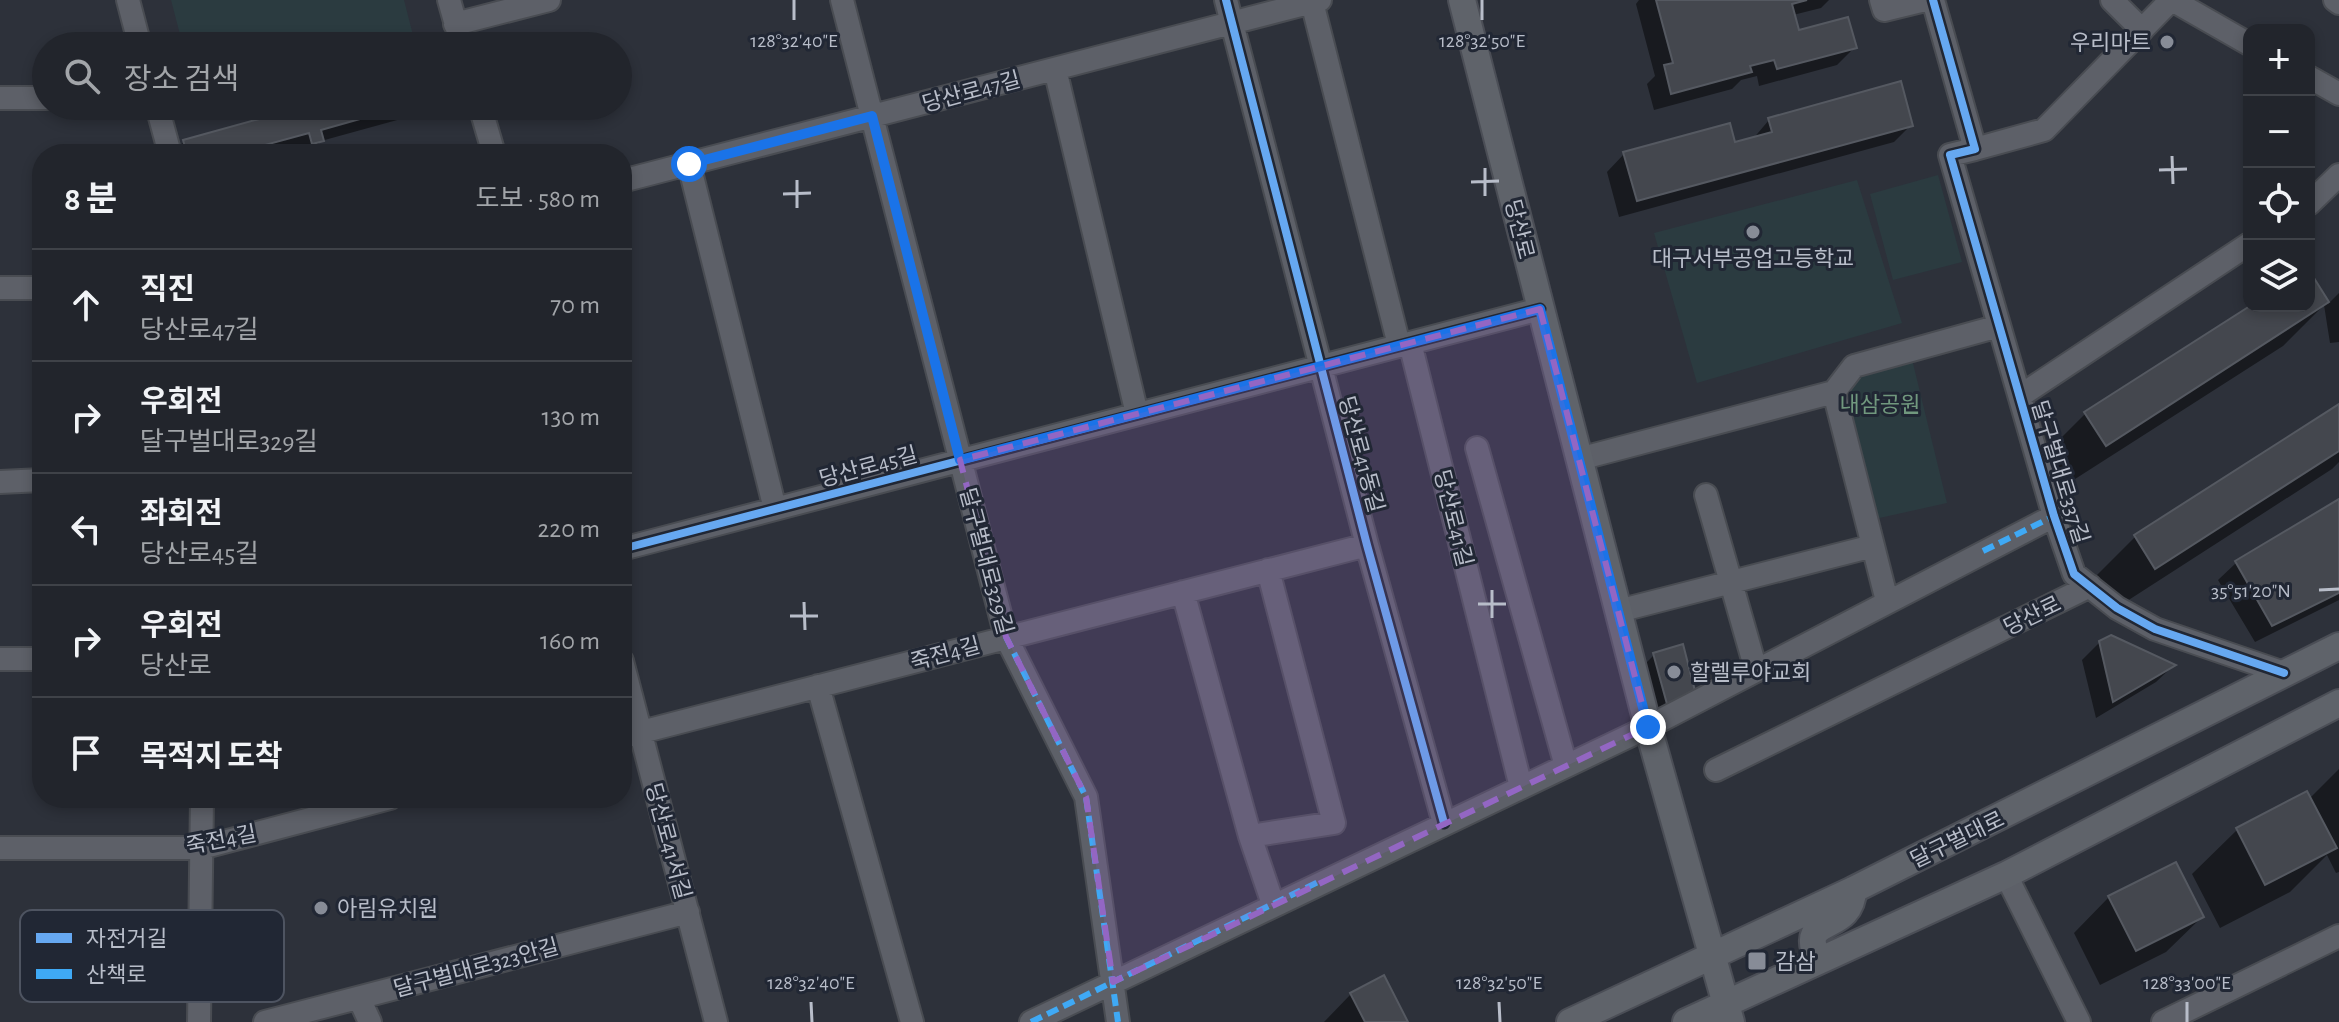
<!DOCTYPE html>
<html lang="ko">
<meta charset="utf-8">
<style>
body{margin:0;font-family:"Alegreya Sans","Noto Sans KR",sans-serif;background:#2e3138;color:#f1f3f6}
.controls{position:absolute;right:24px;top:24px;display:grid;overflow:hidden;border-radius:16px;box-shadow:0 4px 12px #0003}
.controls button{width:72px;height:72px;display:grid;place-items:center;padding:0;border:0;border-bottom:2px solid #3f4248;background:#22252c;color:#f1f3f6;font:40px sans-serif}
.stop{position:absolute;width:24px;height:24px;margin:-18px;border:6px solid #1a73e8;border-radius:50%;background:#fff}
.stop.end{background:#1a73e8;border-color:#fff;box-shadow:0 2px 8px #0008}
.list{margin:0;padding:0;list-style:none}
h2{display:flex;justify-content:space-between;align-items:center;height:104px;margin:0;padding:0 32px;font-size:34px}
h2 small{font-size:26px;font-weight:400;color:#a2a5a9}
.list li{display:grid;grid-template-columns:52px 1fr auto;gap:24px;align-items:center;box-sizing:border-box;height:112px;padding:0 32px;border-top:2px solid #3f4248}
.list b{display:block;font-size:30px;white-space:nowrap}
.list p{margin:0;font-size:26px;white-space:nowrap;color:#a2a5a9}
.list em{font-size:26px;font-style:normal;color:#a2a5a9}
.icon{flex:none;width:44px;height:44px;fill:none;stroke:currentColor;stroke-width:2;stroke-linecap:round;stroke-linejoin:round}
.map{position:relative;flex:none;width:2339px;height:1022px;overflow:hidden}
.search{position:absolute;background:#22252c;box-shadow:0 4px 12px #0003;left:32px;top:32px;width:600px;height:88px;display:flex;align-items:center;gap:20px;box-sizing:border-box;padding:0 28px;border-radius:44px;color:#a2a5a9;font-size:30px}
.panel{position:absolute;background:#22252c;box-shadow:0 4px 12px #0003;left:32px;top:144px;width:600px;height:664px;border-radius:32px}
.map>svg:first-child{display:block}
.green{fill:#2b3b40}
.shadow{fill:#0007}
.building{fill:#44474e;stroke:#555961;stroke-width:2}
.lines{fill:none;stroke-linecap:round;stroke-linejoin:round}
.minor-casing{stroke:#494c52;stroke-width:26}
.major-casing{stroke:#4b4e56;stroke-width:30}
.minor{stroke:#5d6068;stroke-width:22}
.major{stroke:#5f636a;stroke-width:26}
.quiet{stroke:#3fa9f5;stroke-width:6;stroke-dasharray:12 6;stroke-linecap:butt}
.cycleway-casing{stroke:#212734;stroke-width:13}
.cycleway{stroke:#66a8f1;stroke-width:8}
.route{stroke:#1a73e8;stroke-width:10}
.marked{fill:#9366c3;fill-opacity:0.2;stroke:#9366c3;stroke-width:6;stroke-dasharray:16 10;stroke-linejoin:round}
.ticks{fill:none;stroke:#b8bdc9;stroke-width:3}
.poi-dot{fill:#878c97;stroke:#212734;stroke-width:3}
.labels{text-anchor:middle;stroke-width:6;stroke-linejoin:round;paint-order:stroke}
.poi-label{font-size:22px;fill:#b8bdc9;stroke:#212734;text-anchor:start}
.street-label{font-size:22px;fill:#b8bdc9;stroke:#212734}
.park-label{font-size:22px;fill:#71987e;stroke:#212734}
.key{fill:#212734;stroke:#4e5461;stroke-width:2}
.key-label{font-size:22px;fill:#b8bdc9}
.ticks-label{font-size:20px;text-anchor:middle;fill:#b8bdc9;stroke:#212734;stroke-width:6;stroke-linejoin:round;paint-order:stroke}
</style>
<div class="map">
<svg width="2339" height="1022" viewBox="0 0 2339 1022">
<rect width="100%" height="100%" fill="#2d313a"/>
<path class="green" d="M171,0h233l10,39 -24,7h-207z
M1938,175l24,87 -69,18 -23,-86z
M1857,180l45,143 -205,60 -43,-150z
M1910,351l37,152 -81,18 -32,-129 20,-26z"/>
<path class="shadow" d="M1639,0h190l-8,8 -28,7 5,17 57,15 -18,18 -78,21 -2,-10 -16,4 -9,9 -78,21 -7,-26 8,-8 -19,-72z
M314,106h113l-8,8 -98,27 -13,13h-15l-1,-5 -19,5h-101l12,-12z
M1769,120l142,5 -17,17 -275,75 -12,-45 17,-18 110,-10 18,-4z
M2309,274l19,30 11,-11v49l-9,1 -6,-38 -41,41 -222,142 -20,-30 44,-44 168,-108h56z
M2339,406v56l-7,7 -222,143 -19,-31 44,-44z
M2339,501v99l-84,42 -37,-62 18,-17z
M2100,642l73,24 -17,16 -60,36 -14,-58z
M1654,655l39,35 -39,25 -13,-47z
M2339,769v103l-3,1 -9,-18 -37,37 -70,36 -28,-54 45,-44 72,-31z
M2109,897l93,20 -36,35 -66,33 -26,-52z
M1351,994l55,28h-82z"/>
<path class="building" d="M1656,0h151l-15,4 7,26 49,-13 9,31 -80,21 -3,-9 -24,6 2,6 -81,22 -7,-29 9,-2z
M1901,81l12,45 -276,75 -14,-49 107,-29 5,19 37,-10 -4,-14z
M306,106h100l-85,24 3,11 -12,3 -3,-11 -77,21h-45l-4,-14z
M2309,270l20,32 -223,144 -22,-34 166,-106h59z
M2339,404v47l-184,118 -21,-34z
M2339,499v94l-67,33 -37,-65z
M2111,635l65,30 -63,37 -14,-61z
M1683,644l12,47 -28,13 -14,-51z
M2307,791l30,57 -72,37 -29,-57z
M2176,862l28,55 -68,34 -28,-55z
M1384,975l24,47h-43l-15,-29z"/>
<g class="lines">
<defs>
<path id="minor" d="M128,0l12,46
M449,0l13,46
M842,0l164,637 80,160 32,225
M1226,0l141,545 77,278
M1881,0l3,10 41,-10
M1933,0l42,149 -25,6 104,361 20,58 43,34 38,21 129,44
M2112,0l30,30
M2172,0l77,44
M2335,0l4,3
M1312,2l87,343
M455,24l94,-24
M1055,69l82,345
M2309,77l30,17
M0,98h46
M157,106l13,48
M480,106l14,48
M1975,149l69,-19 127,-130
M689,164l86,345
M622,181l698,-181
M2309,204l30,-29
M0,288h42
M1410,343l111,444
M1834,392l53,209
M2020,396l229,-152
M1477,448l89,318
M1579,459l255,-67 20,-26 145,-40
M0,482l42,-2
M1706,495l50,175
M622,549l918,-240
M1183,592l67,244 23,68
M1618,611l255,-65
M0,659h42
M622,661l94,361
M818,686l94,336
M622,737l745,-192
M1716,770l374,-184
M1250,836l84,-13 -66,-253
M0,848h201l189,-50
M2006,875l73,147
M359,998l11,24
M199,1022l3,-224
M265,1022l423,-110
M1031,1022l617,-295 406,-211
M2163,1022l176,-86"/>
<path id="major" d="M1462,0l186,727 83,295
M1819,960c-25,-46 33,-25 34,-70
M1570,1022l283,-132 486,-244
M1686,1022l320,-147 333,-172"/>
</defs>
<use href="#minor" class="minor-casing"/>
<use href="#major" class="major-casing"/>
<use href="#minor" class="minor"/>
<use href="#major" class="major"/>
<path class="quiet" d="M1983,551l71,-35
M1006,637l80,160 32,225
M1031,1022l287,-140"/>
<defs>
<path id="cycleway" d="M1226,0l141,545 77,278
M1933,0l42,149 -25,6 104,361 20,58 43,34 38,21 129,44
M622,549l918,-240"/>
</defs>
<use href="#cycleway" class="cycleway-casing"/>
<use href="#cycleway" class="cycleway"/>
</g>
<g class="lines">
<path class="route" d="M689,164l183,-48 88,344 580,-151 108,418"/>
</g>
<path class="marked" d="M1540,309l108,418 -535,255 -27,-185 -80,-160 -46,-177z"/>
<path class="ticks" d="M794,0v20M1482,0v20M2172,156l1,28M1485,168v28M2159,170l28,-1M797,180v28M1471,182l28,-1M783,194l28,-1M1492,590v28M2319,590l20,-1M804,602l1,28M1478,604h28M790,616h28M811,1002l1,20M1499,1002l1,20M2187,1002v20"/>
<g class="poi-dot">
<circle cx="2167" cy="42" r="8"/>
<circle cx="1753" cy="232" r="8"/>
<circle cx="1674" cy="672" r="8"/>
<circle cx="321" cy="908" r="8"/>
<rect x="1747" y="951" width="20" height="20" rx="4"/>
</g>
<g class="labels">
<g class="poi-label">
<text x="2151" y="50" text-anchor="end">우리마트</text>
<text x="1753" y="266" text-anchor="middle">대구서부공업고등학교</text>
<text x="1690" y="680">할렐루야교회</text>
<text x="337" y="916">아림유치원</text>
<text x="1775" y="969">감삼</text>
</g>
<g class="street-label">
<text transform="translate(971 91) rotate(-15)" y="8">당산로47길</text>
<text transform="translate(1520 229) rotate(76)" y="8">당산로</text>
<text transform="translate(1362 454) rotate(75)" y="8">당산로41동길</text>
<text transform="translate(868 466) rotate(-15)" y="8">당산로45길</text>
<text transform="translate(2061 472) rotate(73)" y="8">달구벌대로337길</text>
<text transform="translate(1454 518) rotate(76)" y="8">당산로41길</text>
<text transform="translate(987 561) rotate(75)" y="8">달구벌대로329길</text>
<text transform="translate(2032 615) rotate(-26)" y="8">당산로</text>
<text transform="translate(945 653) rotate(-15)" y="8">죽전4길</text>
<text transform="translate(221 839) rotate(-11)" y="8">죽전4길</text>
<text transform="translate(1957 839) rotate(-26)" y="8">달구벌대로</text>
<text transform="translate(669 841) rotate(75)" y="8">당산로41서길</text>
<text transform="translate(476 967) rotate(-15)" y="8">달구벌대로323안길</text>
</g>
<g class="park-label">
<text x="1880" y="412">내삼공원</text>
</g>
</g>
<rect x="20" y="910" width="264" height="92" rx="12" class="key"/>
<rect x="36" y="933" width="36" height="10" fill="#66a8f1"/>
<rect x="36" y="969" width="36" height="10" fill="#3fa9f5"/>
<g class="key-label">
<text x="86" y="946">자전거길</text>
<text x="86" y="982">산책로</text>
</g>
<g class="ticks-label">
<text x="794" y="47">128°32'40"E</text>
<text x="1482" y="47">128°32'50"E</text>
<text x="2251" y="597">35°51'20"N</text>
<text x="811" y="989">128°32'40"E</text>
<text x="1499" y="989">128°32'50"E</text>
<text x="2187" y="989">128°33'00"E</text>
</g>
</svg>
<div class="controls">
<button>+</button>
<button>−</button>
<button><svg class="icon" aria-label="locate" viewBox="0 0 24 24"><circle cx="12" cy="12" r="6"/><path d="M12 2v4M12 18v4M2 12h4M18 12h4"/></svg></button>
<button><svg class="icon" aria-label="layers" viewBox="0 0 24 24"><path d="M12 4l9 5-9 5-9-5zM3 14l9 5 9-5"/></svg></button>
</div>
<div class="stop" style="left:689px;top:164px"></div>
<div class="stop end" style="left:1648px;top:727px"></div>
<div class="search"><svg class="icon" aria-label="search" viewBox="0 0 24 24"><circle cx="10" cy="10" r="6"/><path d="M15 15l6 6"/></svg>장소 검색</div>
<section class="panel">
<h2>8 분<small>도보 · 580 m</small></h2>
<ul class="list">
<li><svg class="icon" aria-label="ahead" viewBox="0 0 24 24"><path d="M12 20V5M6 11l6-6 6 6"/></svg><div><b>직진</b><p>당산로47길</p></div><em>70 m</em></li>
<li><svg class="icon" aria-label="right" viewBox="0 0 24 24"><path d="M7 20v-9h11M14 6l5 5-5 5"/></svg><div><b>우회전</b><p>달구벌대로329길</p></div><em>130 m</em></li>
<li><svg class="icon" aria-label="left" viewBox="0 0 24 24"><path d="M17 20v-9H6M10 6l-5 5 5 5"/></svg><div><b>좌회전</b><p>당산로45길</p></div><em>220 m</em></li>
<li><svg class="icon" aria-label="right" viewBox="0 0 24 24"><path d="M7 20v-9h11M14 6l5 5-5 5"/></svg><div><b>우회전</b><p>당산로</p></div><em>160 m</em></li>
<li><svg class="icon" aria-label="arrive" viewBox="0 0 24 24"><path d="M6 21V4h12l-3 4 3 4H6"/></svg><div><b>목적지 도착</b></div></li>
</ul>
</section>
</div>
